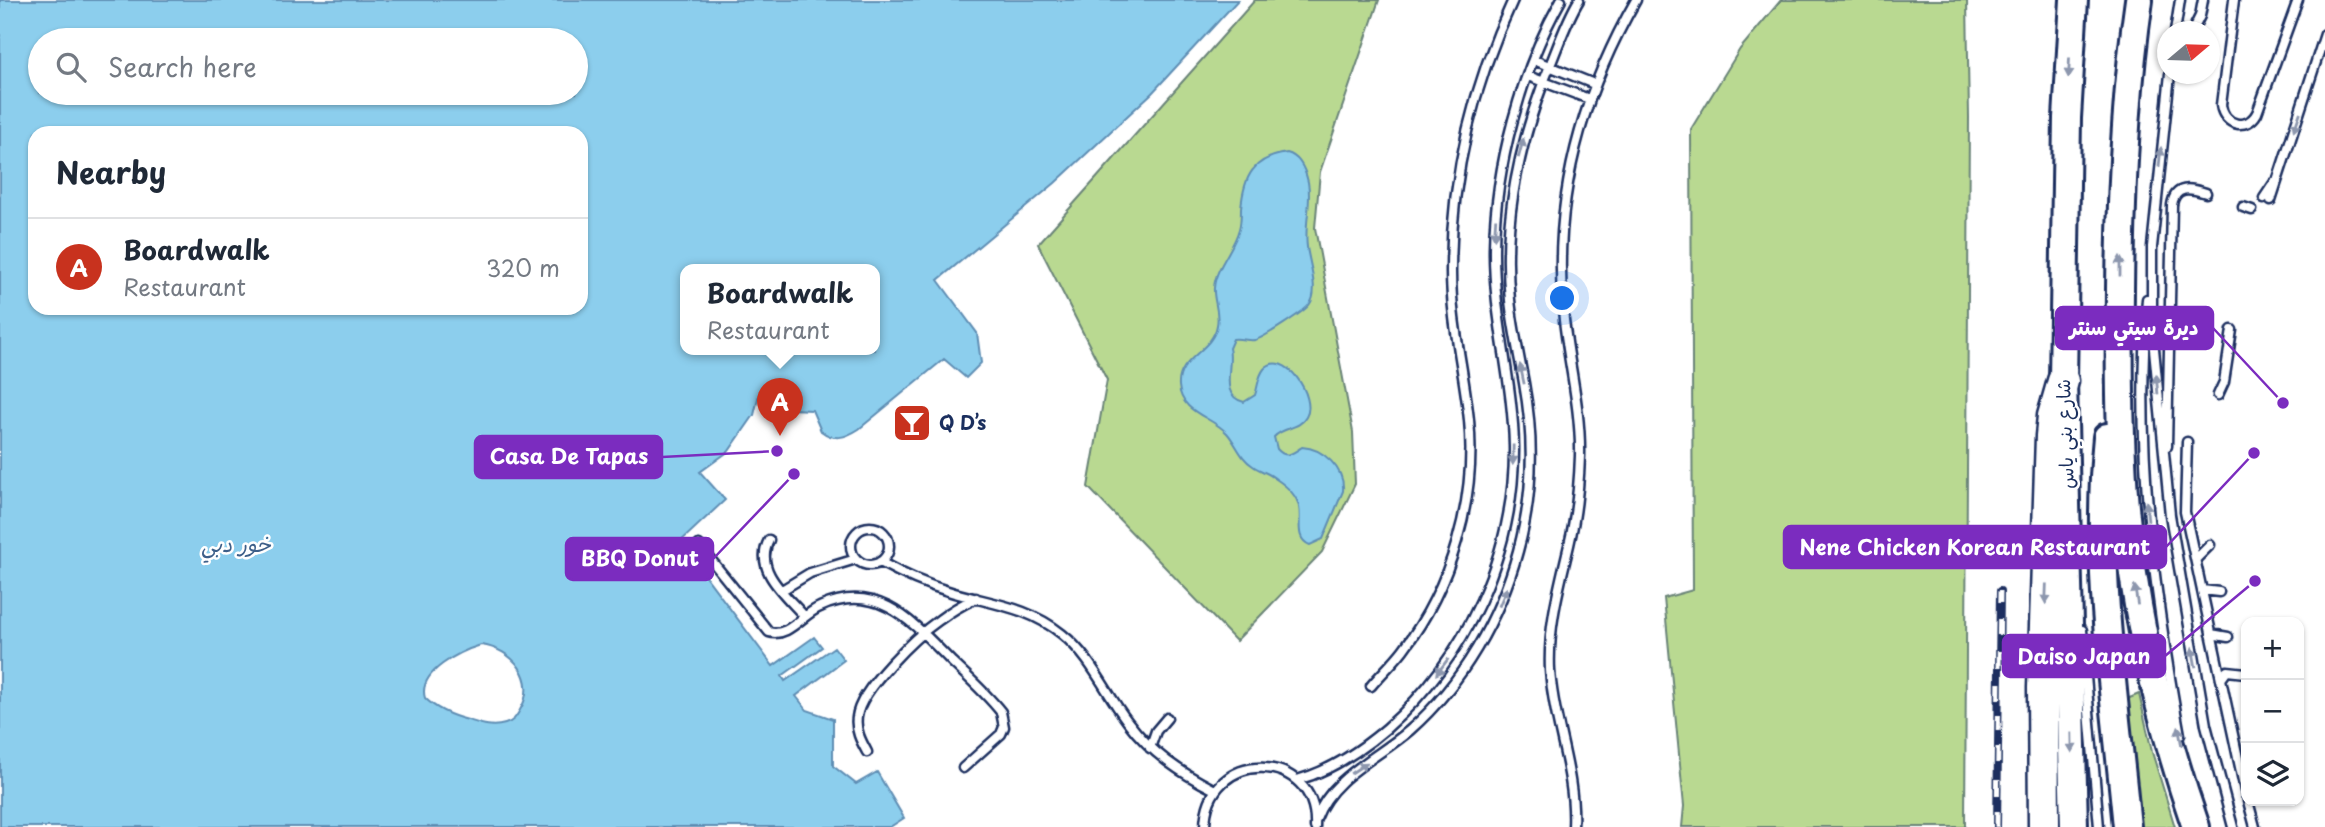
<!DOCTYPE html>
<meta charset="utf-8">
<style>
body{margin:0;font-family:"Playpen Sans","Playpen Sans Arabic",sans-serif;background:#f6f6f7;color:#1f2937}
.controls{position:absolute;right:21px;bottom:21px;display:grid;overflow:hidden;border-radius:14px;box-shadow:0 2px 5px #0004}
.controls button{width:63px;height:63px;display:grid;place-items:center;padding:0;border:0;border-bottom:2px solid #e0e1e3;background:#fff;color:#1f2937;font:35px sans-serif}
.compass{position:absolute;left:2157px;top:21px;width:63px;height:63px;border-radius:50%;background:#fff;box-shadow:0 2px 5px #0004;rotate:71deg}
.you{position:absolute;left:1563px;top:299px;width:24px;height:24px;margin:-18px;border:5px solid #fff;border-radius:50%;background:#1a73e8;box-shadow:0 0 0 10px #1a73e833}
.badge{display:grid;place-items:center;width:46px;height:46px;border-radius:50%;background:#c8321e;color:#fff;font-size:23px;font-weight:700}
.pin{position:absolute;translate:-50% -58px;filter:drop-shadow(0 2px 4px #0008)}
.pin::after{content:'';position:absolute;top:37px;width:24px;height:21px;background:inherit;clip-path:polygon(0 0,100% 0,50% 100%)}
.popup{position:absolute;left:680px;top:264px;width:200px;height:91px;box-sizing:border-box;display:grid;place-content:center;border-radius:14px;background:#fff;filter:drop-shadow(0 2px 5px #0005);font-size:23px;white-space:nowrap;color:#747a83}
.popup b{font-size:26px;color:#1f2937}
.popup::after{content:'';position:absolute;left:50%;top:100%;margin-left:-14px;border:14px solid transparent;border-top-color:#fff}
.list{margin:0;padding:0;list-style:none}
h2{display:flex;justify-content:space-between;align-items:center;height:91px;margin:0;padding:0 28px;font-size:30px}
h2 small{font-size:23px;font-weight:400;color:#747a83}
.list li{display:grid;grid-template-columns:46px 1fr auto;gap:21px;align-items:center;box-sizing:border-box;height:98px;padding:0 28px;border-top:2px solid #e0e1e3}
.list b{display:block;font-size:26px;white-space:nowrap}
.list p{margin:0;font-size:23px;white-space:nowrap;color:#747a83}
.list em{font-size:23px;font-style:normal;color:#747a83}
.icon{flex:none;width:38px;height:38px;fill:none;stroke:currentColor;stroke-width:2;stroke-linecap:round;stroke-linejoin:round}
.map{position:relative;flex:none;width:2325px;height:827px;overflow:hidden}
.search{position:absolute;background:#fff;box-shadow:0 2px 5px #0004;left:28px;top:28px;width:560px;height:77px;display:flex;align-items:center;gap:18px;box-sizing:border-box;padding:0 24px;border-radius:38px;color:#747a83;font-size:26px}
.panel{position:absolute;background:#fff;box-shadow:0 2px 5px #0004;left:28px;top:126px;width:560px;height:189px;border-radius:21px}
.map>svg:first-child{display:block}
.green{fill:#b9d991;stroke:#6a8478;stroke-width:2}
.water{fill:#8cceed;stroke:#5f8eb4;stroke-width:2;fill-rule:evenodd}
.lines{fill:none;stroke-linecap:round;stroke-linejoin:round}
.lane-casing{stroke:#1b2f5e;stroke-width:13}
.primary-casing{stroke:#1b2f5e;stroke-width:32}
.highway-casing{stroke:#1b2f5e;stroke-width:35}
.lane{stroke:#fff;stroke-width:8}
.primary{stroke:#fff;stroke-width:26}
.highway{stroke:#fff;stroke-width:30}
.rail-casing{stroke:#1b2f5e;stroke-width:8}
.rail{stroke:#fff;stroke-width:5;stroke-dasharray:16;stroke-linecap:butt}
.oneway{fill:#8d97ae}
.labels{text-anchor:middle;stroke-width:5;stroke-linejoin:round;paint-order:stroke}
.poi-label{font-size:19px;font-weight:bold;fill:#1b2f5e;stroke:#fff;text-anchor:start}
.street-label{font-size:19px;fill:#1b2f5e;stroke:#fff}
.water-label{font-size:21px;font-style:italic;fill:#3d5f89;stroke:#fff}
.leader{fill:none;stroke:#7b2cbf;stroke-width:2.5}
.callout-dot{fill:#7b2cbf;stroke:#fff;stroke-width:2.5}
.callout{fill:#7b2cbf;stroke:#7b2cbf;stroke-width:2.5}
.callout-label{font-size:21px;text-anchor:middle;font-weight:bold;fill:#fff}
</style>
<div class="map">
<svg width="2325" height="827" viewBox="0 0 2325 827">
<rect width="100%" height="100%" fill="#fff"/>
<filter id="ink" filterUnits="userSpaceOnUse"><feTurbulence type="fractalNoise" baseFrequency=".0143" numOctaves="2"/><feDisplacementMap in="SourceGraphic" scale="14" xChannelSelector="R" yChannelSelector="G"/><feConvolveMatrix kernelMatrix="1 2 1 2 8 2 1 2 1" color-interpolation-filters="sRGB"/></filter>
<g filter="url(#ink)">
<path class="green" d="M1255,0h124l-59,172 -5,56 38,204 2,52 -33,68 -86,89 -148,-154 19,-107 -69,-136z
M1781,0h186l2,117 -4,710h-283l2,-21 -20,-208 29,-8 -2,-461 49,-80z
M2139,694l13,58 23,75h-38l-12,-127z"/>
<path class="water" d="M0,0h1238l-86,93 -97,90 -117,97 39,53 4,30 -15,15 -22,-19 -85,70c-14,9 -25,12 -38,2l-9,-21 -22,-1 -31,-15 -5,21 -25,36 -29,21 25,28 -45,42 93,124 41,-29 8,10 -40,29 3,5 49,-34 10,13 -48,36 11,14 26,9v47l23,18 21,-12 27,46 -14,9h-890zM40,40h536v53h-536zM581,133v175h-546v-175zM686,270h188v80h-188zM481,645c31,4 58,34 39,65 -4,7 -7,12 -15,14 -14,4 -24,0 -37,-4 -16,-4 -31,-10 -43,-22 -8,-26 36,-47 56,-53z
M1287,153c12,3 18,16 21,29 4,21 -4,43 -1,65 2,16 13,45 2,58 -4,6 -47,34 -54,35 -8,1 -14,-2 -22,-1l-4,9c5,18 -11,48 15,54l11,-7c3,-8 3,-19 9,-26 20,-22 54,29 42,48 -7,13 -22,9 -32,20l3,12c9,10 15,5 25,-2 21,1 43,22 41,44l-20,48 -13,6c-16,-6 -8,-25 -11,-38 -2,-12 -14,-22 -23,-28 -7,-6 -16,-8 -23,-13 -13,-8 -17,-23 -26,-33 -16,-17 -46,-20 -48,-47 -2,-28 34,-35 38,-61 3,-13 -4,-24 -3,-37 1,-20 20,-39 25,-59 2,-6 2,-14 2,-21 3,-32 12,-50 46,-55z"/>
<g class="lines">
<defs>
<path id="lane" d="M2234,0l-13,105c3,21 26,26 36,8l41,-113
M2175,32l5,-32
M2192,32l8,-16 3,-16
M1534,60l60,24
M2170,74l-18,173v81l18,187 36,210 27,102
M1528,76l61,23
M2264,198l10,-15
M2271,200l54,-166
M2243,207l9,3
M2147,299c-12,150 6,288 33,436
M2218,395l6,-13 8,-52
M2187,442l-2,70 61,283
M2167,446l5,-241c3,-20 18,-17 34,-12
M851 546a19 19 0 1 1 38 0a19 19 0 1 1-38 0Z
M769,540c-16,30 17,55 35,76
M699,545l70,87c19,6 34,-18 51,-25 59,-27 94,17 132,55 17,16 35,32 49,50l3,15 -3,7 -38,34
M2196,559l14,-14
M880,562c22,12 44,22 68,29 41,13 78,14 114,43 30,24 43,58 66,88 23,31 53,51 87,68
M782,590l28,-17 46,-14
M2202,590l17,2
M2082,630l17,197
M2211,634l17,3
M2221,679l6,-8 19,2
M1371,686c10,-12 22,-23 32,-36 48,-63 74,-151 66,-230 -5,-49 -18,-98 -18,-148 0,-95 21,-185 62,-272
M1150,748l6,-17 11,-13
M867,752c-6,-11 -12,-22 -10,-35 3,-28 59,-81 82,-97 12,-9 24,-16 37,-22
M1297,780c34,-9 63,-29 90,-52 79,-70 128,-174 127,-281 -1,-67 -21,-131 -20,-199 1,-81 27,-177 67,-248
M2248,801l7,26
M1316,819c16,-43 62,-61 94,-89 52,-46 90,-112 108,-179 15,-54 16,-113 6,-168 -5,-28 -11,-55 -14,-83 -9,-84 11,-165 43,-242 8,-20 15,-40 26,-58
M1205,827c1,-81 114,-77 110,0
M1573,827c3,-54 -20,-104 -23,-157 -2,-44 9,-82 19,-125 7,-29 10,-59 11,-89 1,-46 -11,-91 -16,-136 -13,-114 16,-222 72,-320"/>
<path id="primary" d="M2074,0l-7,118 -4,263 11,446
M2139,0c-14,96 -18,194 -19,290 -1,73 -1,145 5,217 10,110 35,216 71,320
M2107,437c-13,130 8,261 20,390"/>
<path id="highway" d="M2044,827l-1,-139 8,-252 2,-20 10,-35"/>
</defs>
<use href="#lane" class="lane-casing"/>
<use href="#primary" class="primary-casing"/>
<use href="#highway" class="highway-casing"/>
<use href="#lane" class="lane"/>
<use href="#primary" class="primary"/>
<use href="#highway" class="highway"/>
<defs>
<path id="rail" d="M1997,827l3,-236"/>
</defs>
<use href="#rail" class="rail-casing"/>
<use href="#rail" class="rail"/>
</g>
<defs><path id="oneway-solid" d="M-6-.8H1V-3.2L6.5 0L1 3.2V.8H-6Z" transform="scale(1.75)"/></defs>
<g class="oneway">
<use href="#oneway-solid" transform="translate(2069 68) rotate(93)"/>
<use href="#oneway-solid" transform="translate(2297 122) rotate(109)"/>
<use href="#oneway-solid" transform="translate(1521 148) rotate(-75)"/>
<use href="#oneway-solid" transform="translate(2160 157) rotate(-84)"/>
<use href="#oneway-solid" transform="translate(1495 229) rotate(94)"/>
<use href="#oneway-solid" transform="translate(2120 266) rotate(-90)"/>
<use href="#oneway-solid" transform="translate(1522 374) rotate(-102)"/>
<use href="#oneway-solid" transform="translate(2157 384) rotate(-95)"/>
<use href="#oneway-solid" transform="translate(1513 455) rotate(91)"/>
<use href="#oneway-solid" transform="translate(2147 511) rotate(-95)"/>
<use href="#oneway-solid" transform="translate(2046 594) rotate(92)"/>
<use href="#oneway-solid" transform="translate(2136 595) rotate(-99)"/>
<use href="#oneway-solid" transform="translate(1503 597) rotate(-67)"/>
<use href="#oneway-solid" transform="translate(2194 657) rotate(-100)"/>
<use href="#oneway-solid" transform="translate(1442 667) rotate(127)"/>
<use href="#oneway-solid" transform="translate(2180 736) rotate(-100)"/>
<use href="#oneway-solid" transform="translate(2072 743) rotate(89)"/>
<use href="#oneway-solid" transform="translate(1359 768) rotate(-33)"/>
</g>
</g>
<defs>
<symbol id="bar-square" viewBox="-11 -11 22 22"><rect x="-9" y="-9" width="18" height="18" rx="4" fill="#c8321e" stroke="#fff"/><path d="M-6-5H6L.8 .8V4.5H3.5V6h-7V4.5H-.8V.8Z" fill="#fff"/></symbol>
</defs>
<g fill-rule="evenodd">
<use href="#bar-square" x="890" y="401" width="44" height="44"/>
</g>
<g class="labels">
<g class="poi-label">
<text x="939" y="430">Q D’s</text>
</g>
<g class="street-label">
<text transform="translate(2065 434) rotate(-92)" y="7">شارع بني ياس</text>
</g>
<g class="water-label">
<text x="236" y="552">خور دبي</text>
</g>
</g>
<path class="leader" d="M2283 403L2213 328M777 451L662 457M2254 453L2166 547M794 474L713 559M2255 581L2165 656"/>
<g class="callout-dot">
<circle cx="2283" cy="403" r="7"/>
<circle cx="777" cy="451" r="7"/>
<circle cx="2254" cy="453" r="7"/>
<circle cx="794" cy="474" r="7"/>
<circle cx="2255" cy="581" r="7"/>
</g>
<g class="callout">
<rect x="2056" y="307" width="157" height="42" rx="7"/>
<rect x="475" y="436" width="187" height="42" rx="7"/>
<rect x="1784" y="526" width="382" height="42" rx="7"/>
<rect x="566" y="538" width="147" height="42" rx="7"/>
<rect x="2003" y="635" width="162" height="42" rx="7"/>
</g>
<g class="callout-label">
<text x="2134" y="335">ديرة سيتي سنتر</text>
<text x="569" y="464">Casa De Tapas</text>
<text x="1975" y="555">Nene Chicken Korean Restaurant</text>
<text x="640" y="566">BBQ Donut</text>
<text x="2084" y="664">Daiso Japan</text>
</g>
</svg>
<div class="controls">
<button>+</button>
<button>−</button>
<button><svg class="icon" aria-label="layers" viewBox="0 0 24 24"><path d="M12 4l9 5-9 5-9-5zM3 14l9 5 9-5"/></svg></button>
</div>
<svg class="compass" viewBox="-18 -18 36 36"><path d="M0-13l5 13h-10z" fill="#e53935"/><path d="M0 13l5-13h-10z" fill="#747a83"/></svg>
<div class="you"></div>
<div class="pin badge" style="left:780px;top:436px">A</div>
<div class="popup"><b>Boardwalk</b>Restaurant</div>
<div class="search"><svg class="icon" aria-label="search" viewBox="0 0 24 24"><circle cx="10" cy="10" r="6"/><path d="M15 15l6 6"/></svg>Search here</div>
<section class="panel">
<h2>Nearby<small></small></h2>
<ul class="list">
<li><span class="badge">A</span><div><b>Boardwalk</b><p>Restaurant</p></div><em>320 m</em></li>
</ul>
</section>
</div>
